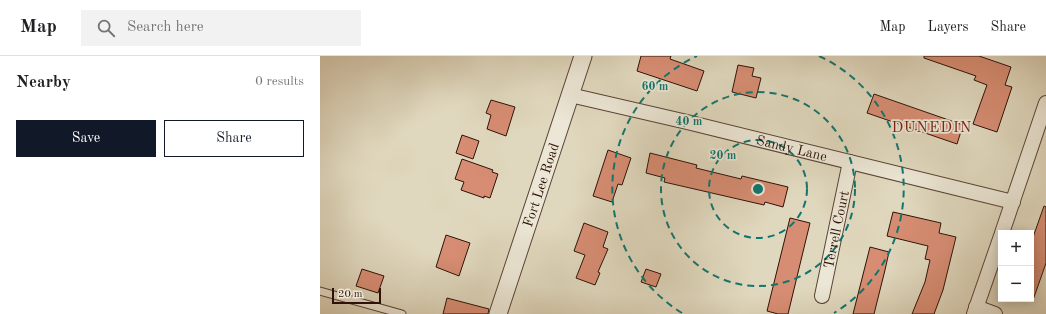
<!DOCTYPE html>
<meta charset="utf-8">
<style>
body{margin:0;font-family:"Old Standard TT",serif;background:#f2f2f2;color:#202124}
.controls{position:absolute;right:12px;bottom:12px;display:grid;overflow:hidden;border-radius:0px;box-shadow:0 2px 10px #0003}
.controls button{width:36px;height:36px;display:grid;place-items:center;padding:0;border:0;border-bottom:1px solid #e0e0e0;background:#fff;color:#202124;font:20px sans-serif}
.scale{position:absolute;left:12px;bottom:10px;width:49px;box-sizing:border-box;padding-left:4px;border:2px solid #2e1207;border-top:0;font-size:11px;line-height:14px;white-space:nowrap;color:#2e1207;-webkit-text-stroke:3px #ebe6d5;paint-order:stroke}
.list{margin:0;padding:0;list-style:none}
h2{display:flex;justify-content:space-between;align-items:center;height:52px;margin:0;padding:0 16px;font-size:17px}
h2 small{font-size:13px;font-weight:400;color:#757577}
.actions{display:flex;gap:8px;padding:12px 16px}
.actions a{flex:1;padding:9px 0;border:1px solid #111827;border-radius:0px;text-align:center;font-size:14px;color:#111827}
.actions .main{background:#111827;color:#fff}
.icon{flex:none;width:22px;height:22px;fill:none;stroke:currentColor;stroke-width:2;stroke-linecap:round;stroke-linejoin:round}
.map{position:relative;flex:none;width:726px;height:258px;overflow:hidden}
header{display:flex;align-items:center;gap:24px;box-sizing:border-box;height:56px;padding:0 20px;background:#fff;border-bottom:1px solid #e0e0e0}
header strong{font-size:19px}
nav{display:flex;gap:22px;margin-inline-start:auto;font-size:14px}
.search{width:280px;height:36px;background:#f2f2f2;display:flex;align-items:center;gap:10px;box-sizing:border-box;padding:0 14px;border-radius:0px;color:#757577;font-size:15px}
main{display:flex}
aside{flex:1;background:#fff}
.map>svg:first-child{display:block}
.building{fill:#d78d73;stroke:#2e1207}
.lines{fill:none;stroke-linecap:round;stroke-linejoin:round}
.service-casing{stroke:#5a4435;stroke-width:9}
.minor-casing{stroke:#5a4435;stroke-width:16}
.tertiary-casing{stroke:#5a4435;stroke-width:19}
.service{stroke:#ebe6d5;stroke-width:7}
.minor{stroke:#ebe6d5;stroke-width:14}
.tertiary{stroke:#ebe6d5;stroke-width:17}
.ring{fill:none;stroke:#0f766e;stroke-width:2;stroke-dasharray:7 5}
.labels{text-anchor:middle;stroke-width:3.5;stroke-linejoin:round;paint-order:stroke}
.street-label{font-size:14px;fill:#2e1207;stroke:#ebe6d5}
.neighbourhood-label{font-size:15px;letter-spacing:1px;fill:#7a1f14;stroke:#ebe6d5}
.centre{fill:#0f766e;stroke:#ebe6d5;stroke-width:2}
.ring-label{font-size:12px;text-anchor:middle;font-weight:bold;fill:#0f766e;stroke:#ebe6d5;stroke-width:3.5;stroke-linejoin:round;paint-order:stroke}
</style>
<header>
<strong>Map</strong>
<div class="search"><svg class="icon" aria-label="search" viewBox="0 0 24 24"><circle cx="10" cy="10" r="6"/><path d="M15 15l6 6"/></svg>Search here</div>
<nav><a>Map</a><a>Layers</a><a>Share</a></nav>
</header>
<main>
<aside>
<h2>Nearby<small>0 results</small></h2>
<ul class="list">
</ul>
<div class="actions"><a class="main">Save</a><a>Share</a></div>
</aside>
<div class="map">
<svg width="726" height="258" viewBox="0 0 726 258">
<rect width="100%" height="100%" fill="#e0d8be"/>
<filter id="stains"><feTurbulence type="fractalNoise" baseFrequency=".005" numOctaves="4"/><feColorMatrix values="0 0 0 0 .2 0 0 0 0 .09 0 0 0 0 .02 0 0 0 .5 -.17"/></filter>
<radialGradient id="worn" r=".72"><stop offset=".6" stop-color="#630" stop-opacity="0"/><stop offset="1" stop-color="#630" stop-opacity=".3"/></radialGradient>
<path class="building" d="M321,0h30l-1,3 34,12 -7,20 -60,-20z
M604,0h55l32,11 -6,18 7,2 -15,45 -24,-8 14,-39 -13,-5 2,-4 -52,-18z
M418,9l16,3 -2,8 9,2 -5,20 -24,-6z
M554,38l89,31 -6,19 -90,-31z
M171,44l24,7 -9,29 -19,-7 4,-14 -5,-2z
M142,79l17,6 -6,18 -17,-6z
M288,94l23,8 -9,27 -4,-1 -6,18 -19,-6z
M330,97l47,12 -1,3 45,11 1,-3 46,11 -5,20 -18,-5 -1,3 -100,-23 1,-4 -19,-5z
M142,103l31,11 -1,2 6,2 -8,24 -6,-2v2l-23,-8 3,-8 -9,-3z
M724,150l2,1v56l-13,37h-2v-57z
M573,156l48,11 -2,10 17,4 -13,53 -9,24h-22l13,-32 5,-22 -5,-1 3,-13 -41,-10z
M470,162l20,5 -22,91h-10l-11,-3z
M264,167l24,9 -5,15 5,2 -10,23 2,1 -5,12 -19,-7 9,-23 -11,-4z
M126,179l24,8 -11,33 -23,-9z
M550,191l19,5 -4,18 -11,44h-21z
M42,213l22,7 -6,17 -22,-7z
M326,213l15,5 -5,13 -15,-5z
M127,242l42,11 -1,5h-45z"/>
<g class="lines">
<defs>
<path id="service" d="M0,235l82,23"/>
<g id="minor">
<path id="s1" d="M250,39l117,27 326,80"/>
<path d="M682,177l44,-130"/>
<path id="s2" d="M502,240l28,-134"/>
<path d="M656,251l19,7"/>
<path d="M654,258l27,-78"/>
</g>
<g id="tertiary">
<path id="s3" d="M178,258l85,-258"/>
</g>
</defs>
<use href="#service" class="service-casing"/>
<use href="#minor" class="minor-casing"/>
<use href="#tertiary" class="tertiary-casing"/>
<use href="#service" class="service"/>
<use href="#minor" class="minor"/>
<use href="#tertiary" class="tertiary"/>
</g>
<g class="ring">
<circle cx="438" cy="133" r="49"/>
<circle cx="438" cy="133" r="97"/>
<path d="M362 257A146 146 0 0 1 377 0M499 0A146 146 0 0 1 514 257"/>
</g>
<g class="labels">
<g class="street-label">
<text dy="5" stroke="none"><textPath href="#s1" startOffset="228">Sandy Lane</textPath></text>
<text dy="5" stroke="none"><textPath href="#s3" startOffset="136">Fort Lee Road</textPath></text>
<text dy="5" stroke="none"><textPath href="#s2" startOffset="68">Terrell Court</textPath></text>
</g>
<g class="neighbourhood-label">
<text x="612" y="76">DUNEDIN</text>
</g>
</g>
<circle cx="438" cy="133" r="6" class="centre"/>
<g class="ring-label">
<text x="335" y="34">60 m</text>
<text x="369" y="69">40 m</text>
<text x="403" y="103">20 m</text>
</g>
<rect width="100%" height="100%" filter="url(#stains)"/>
<rect width="100%" height="100%" fill="url(#worn)"/>
</svg>
<div class="controls">
<button>+</button>
<button>−</button>
</div>
<div class="scale">20 m</div>
</div>
</main>
